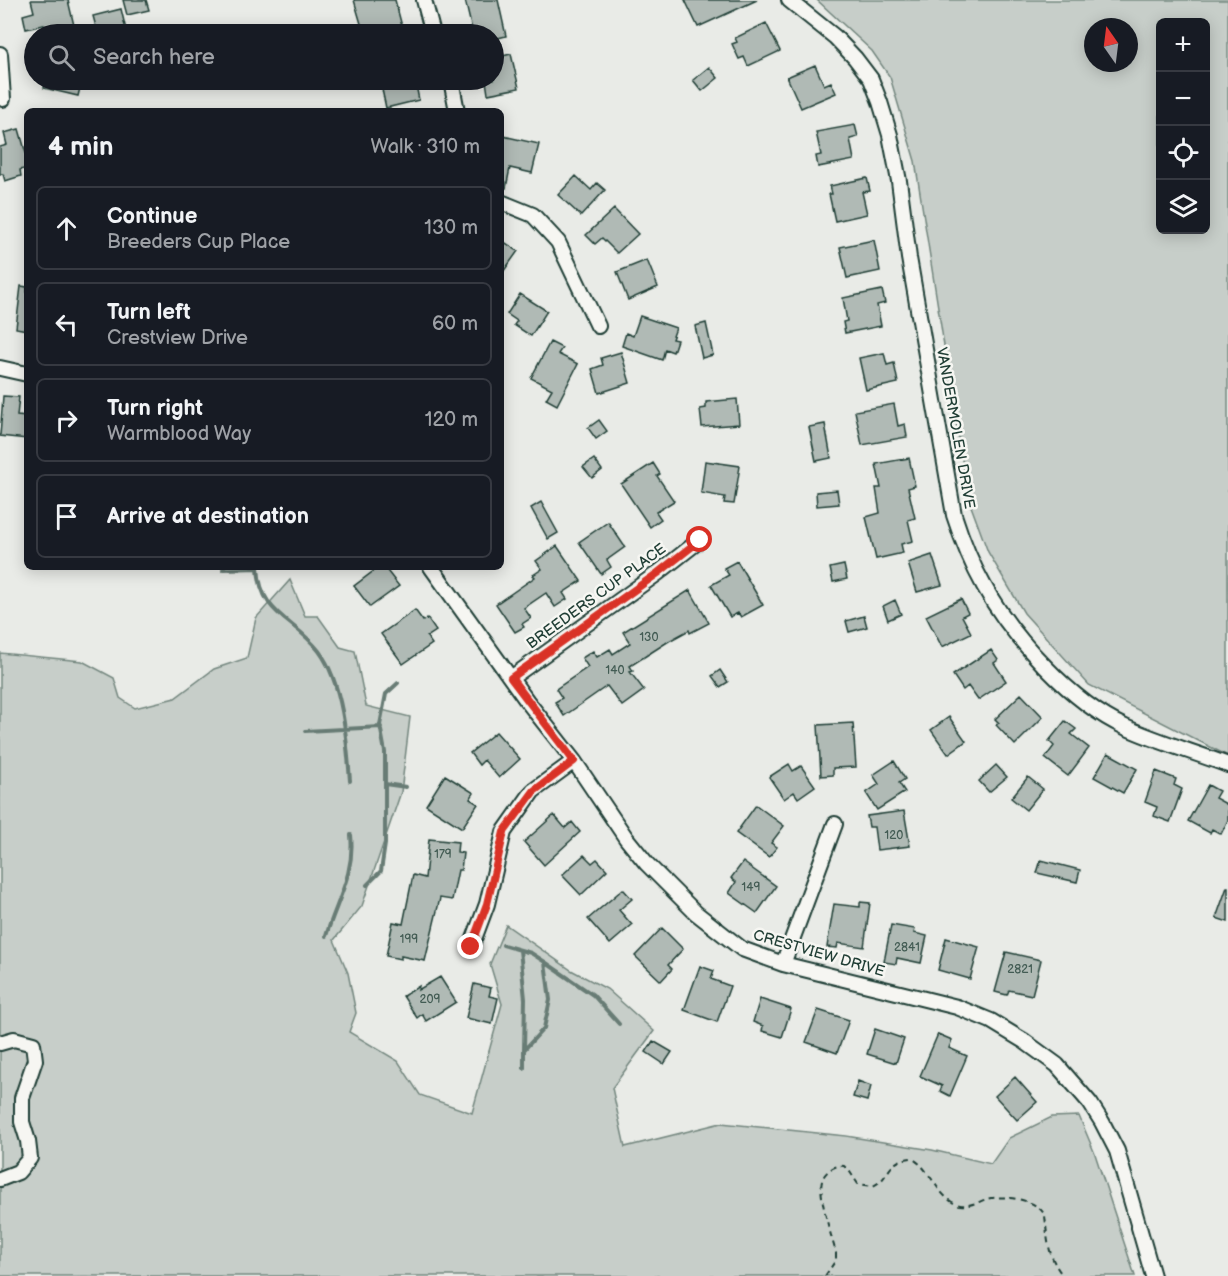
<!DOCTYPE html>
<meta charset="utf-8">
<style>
body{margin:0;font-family:"Balsamiq Sans",sans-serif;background:#20242c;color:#f1f3f6}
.controls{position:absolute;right:18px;top:18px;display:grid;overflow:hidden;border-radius:9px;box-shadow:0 3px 15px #0003}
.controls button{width:54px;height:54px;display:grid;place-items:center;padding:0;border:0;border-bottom:2px solid #363941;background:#171b24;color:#f1f3f6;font:30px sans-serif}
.compass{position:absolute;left:1084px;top:18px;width:54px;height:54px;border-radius:50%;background:#171b24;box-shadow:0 3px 15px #0003;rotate:346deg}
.stop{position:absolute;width:18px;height:18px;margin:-14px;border:4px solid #d93025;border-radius:50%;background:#fff}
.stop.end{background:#d93025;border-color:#fff;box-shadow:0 2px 6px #0008}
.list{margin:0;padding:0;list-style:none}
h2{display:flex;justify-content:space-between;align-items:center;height:78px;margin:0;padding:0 24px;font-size:26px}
h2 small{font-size:20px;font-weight:400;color:#9ea1a6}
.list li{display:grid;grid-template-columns:39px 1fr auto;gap:18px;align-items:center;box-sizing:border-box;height:84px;margin:0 12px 12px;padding:0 12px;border:2px solid #363941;border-radius:9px}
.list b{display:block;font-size:22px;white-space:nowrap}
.list p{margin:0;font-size:20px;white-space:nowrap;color:#9ea1a6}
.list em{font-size:20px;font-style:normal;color:#9ea1a6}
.icon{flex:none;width:33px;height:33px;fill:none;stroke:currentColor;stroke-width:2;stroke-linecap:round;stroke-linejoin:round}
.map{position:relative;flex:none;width:1228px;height:1276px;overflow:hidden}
.search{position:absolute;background:#171b24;box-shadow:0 3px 15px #0003;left:24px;top:24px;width:480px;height:66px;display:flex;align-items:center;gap:15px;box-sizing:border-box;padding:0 21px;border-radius:33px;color:#9ea1a6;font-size:22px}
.panel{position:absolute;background:#171b24;box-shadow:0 3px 15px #0003;left:24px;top:108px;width:480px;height:462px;border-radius:9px}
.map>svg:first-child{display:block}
.green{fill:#c7cec9;stroke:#73867e;stroke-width:1.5;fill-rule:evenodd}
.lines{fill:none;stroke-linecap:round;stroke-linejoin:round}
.stream{stroke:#687c75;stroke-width:4}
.building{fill:#b0bab5;stroke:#1f3d34;stroke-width:1.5}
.minor-casing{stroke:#1f3d34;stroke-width:18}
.path{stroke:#1f3d34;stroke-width:2;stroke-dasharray:6 4.5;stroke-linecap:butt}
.minor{stroke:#f6f6f2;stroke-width:14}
.route{stroke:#d93025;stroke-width:8}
.labels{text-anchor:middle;stroke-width:5;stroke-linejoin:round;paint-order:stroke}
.number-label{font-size:12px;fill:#435c54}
.street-label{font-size:15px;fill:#1f3d34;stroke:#f6f6f2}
</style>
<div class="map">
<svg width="1228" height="1276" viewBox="0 0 1228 1276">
<rect width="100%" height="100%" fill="#e9ebe7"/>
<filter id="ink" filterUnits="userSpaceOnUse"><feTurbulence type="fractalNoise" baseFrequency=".0167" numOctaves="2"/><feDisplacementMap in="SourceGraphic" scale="12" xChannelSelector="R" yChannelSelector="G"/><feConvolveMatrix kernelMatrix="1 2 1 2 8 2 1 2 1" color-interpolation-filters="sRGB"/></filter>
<g filter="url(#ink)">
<path class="green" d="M817,0h411v756l-139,-71 -65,-72 -36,-61 -20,-54 -53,-337 -25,-84 -18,-26zM1160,22h46v208h-46zM1093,27h36v36h-36z
M290,580l15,36h13l22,31 15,4 11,55 44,11 -9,75 -39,114 -28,34 14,33 8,40 -7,19 49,29 22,34 52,18 30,-109 -12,-40 16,-39 65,45 36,19 47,42 -42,57 13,59 96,-24 125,13 86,14 59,14 18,-26 43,-21 27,-1 16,38 40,122h-1135v-623l82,8 32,17 6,20 15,10 40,-10 39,-29 33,-11 9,-40z"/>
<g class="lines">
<path class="stream" d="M258,567c2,49 36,51 61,84 24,32 28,90 31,130
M223,569l35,-1
M305,731l76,-4
M385,784l21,3
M367,885l14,-14 4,-27v-92l-5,-27 6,-31 12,-11
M326,936c11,-36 29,-62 25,-101
M503,945l28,8 14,9 5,38 -6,28 -20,22v18
M520,950l5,49 -1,51
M545,962l48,33 26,29"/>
</g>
<path class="building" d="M31,0h37l8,34h-30l-2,-9 -18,4 -3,-14 11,-3z
M123,0h23l3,10 -22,5z
M354,0h41l9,34h-40z
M465,0h33l8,36 -12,3v-5h-21z
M685,0h72l-59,27z
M121,9l5,21 -17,4h-11l-5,-18z
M766,23l14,28 -32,15 -4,-9 -5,2 -7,-15 5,-2 -2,-4z
M511,54l8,34 -31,6 -2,-13 8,-1v-22z
M815,65l9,20 7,-3 5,11 -35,15 -14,-31z
M709,67l9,11 -16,13 -9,-11z
M46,80h36l-4,16 -34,-8z
M380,80h28v2l7,-2 4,20 -33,8z
M855,125l3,12 -8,2 4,21 -36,7 -2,-11 5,-1 -5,-23z
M19,129l8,28v11l-7,2 1,6 -16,5 -2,-7h-3v-27l7,-2 -3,-12z
M503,136l36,8 -7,29 -22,-5 -4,20 -5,-1v-40z
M576,176l15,14 6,-7 8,7 -24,26 -23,-21z
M867,178l3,13 -8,1 5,22 -32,7 -6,-27h3l-2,-8z
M614,209l24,25 -21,19 -15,-15 -7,6 -9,-9z
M501,240l17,11 -17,24z
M874,240l6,31 -33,7 -7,-31z
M647,260l11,27 -30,13 -11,-28z
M21,286l6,1v43l-11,-2z
M882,290l3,13 -8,2 4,21 -36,7 -2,-11 4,-1 -4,-23z
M520,294l27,17 -16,25 -17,-11 3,-4 -10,-7z
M640,316l36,12 -4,11 5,1 -4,12 -8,-3 -3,11 -40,-14 4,-13 7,3z
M706,323l7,32 -11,3 -7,-32z
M550,342l12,6 -4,6 20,10 -21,41 -11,-6 6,-10 -21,-11z
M621,352l9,31 -31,10 -7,-24 11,-4 -2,-7z
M884,353l3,12 7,-2 4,20 -32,7 -7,-32z
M3,396l16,1 -2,19 10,1v22l-27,-3z
M737,399l2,25 -37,3 -2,-18 6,-1v-6z
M894,404l4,22 7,-2 2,13 -45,8 -7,-34z
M599,420l8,11 -11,8 -8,-11z
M825,424l6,34 -15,3 -7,-34z
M909,458l6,28 -7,2 7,30 -7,2 5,21 -12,3 2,9 -27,6 -10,-42 14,-4 -4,-25h5l-5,-24z
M594,459l8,11 -10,8 -9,-11z
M705,461l35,5 -6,38 -10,-1 1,-6 -24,-4z
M653,463l7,11 -3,2 17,25 -18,11 5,7 -11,8 -29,-43z
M837,490l2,14 -22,2 -1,-14z
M541,502l17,31 -10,6 -17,-31z
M608,522l17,25 -18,13 4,7 -10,7 -22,-32z
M557,546l24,35 -18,12 4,6 -12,8 -9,-14 -22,15 7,10 -9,6 2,3 -9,5 -19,-28 39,-27 -2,-2 9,-6 -6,-8z
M932,555l10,30 -25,7 -9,-29z
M737,561l26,44 -22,12 -3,-4 -8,4 -19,-32 18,-10 -5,-7z
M844,565l3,14 -14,3 -3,-14z
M379,567h5l15,19 -29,21 -16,-21z
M690,590l19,33 -19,10 -1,-3 -20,11 -39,25 3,5 -3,1 14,18 -22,16 -15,-20 -43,30 -9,-14 7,-4 -6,-9 32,-22 -6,-9 11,-7 4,6 13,-8 3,5 17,-11 -7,-11z
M961,599l7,14 -6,3 9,17 -29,14 -16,-31z
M895,600l6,14 -13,6 -5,-14z
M415,610l8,11 4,-3 9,13 -9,6 5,7 -29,20 -22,-30z
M864,616l3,11 -18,5 -3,-11z
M991,650l7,10 -4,3 12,18 -28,19 -10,-14 -5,4 -10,-15z
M720,670l8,12 -8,5 -8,-11z
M1021,694l22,23 -28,28 -19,-20 3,-2 -4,-4z
M949,717l17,24 -18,13 -17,-24z
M1065,721l11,8 -5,5 18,14 -21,28 -23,-18 9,-12 -5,-5z
M853,723l3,44 -23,1v7l-12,1 -3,-51z
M496,732l24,27 -21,19 -15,-18 -5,5 -9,-12z
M1108,753l29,16 -14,24 -29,-16z
M894,761l11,18 -6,4 6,9 -28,18 -11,-17 13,-9 -6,-9z
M789,764l4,7 8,-5 14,20 -17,12 -4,-6 -10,7 -15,-22z
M996,765l11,12 -18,15 -10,-11z
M1156,771l20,8 -2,6 8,4 -12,33 -16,-6 3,-9 -12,-5z
M445,775l29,18 -4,6 8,5 -16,24 -36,-23z
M1028,777l15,12 -17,21 -15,-12z
M1208,785l11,6 -4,7 13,7v15l-7,14 -9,-5 -2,4 -22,-12z
M756,805l28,21 -13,17 6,4 -8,10 -33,-24z
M904,811l6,35 -33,4 -3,-23h-5l-2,-11z
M554,815l11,13 7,-6 8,10 -36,33 -20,-23z
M429,839l29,3 -1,10 6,1 -2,17h-3l-6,30 -12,-2 -15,63 -24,-5v3l-15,-3 7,-34 10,2 10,-49 12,3z
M584,855l8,8 5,-4 10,11 -26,25 -19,-20z
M1041,860l39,10 -3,12 -40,-9z
M743,862l33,24 -19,27 -28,-20 7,-11 -5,-4z
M1227,887h1v35l-12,-4z
M623,889l9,10 -13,11 13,15 -22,19 -22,-25z
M860,902l10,1 -6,44 -26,-4 -1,5 -10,-1 7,-43 26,3z
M891,925l24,4 -1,4 13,3 -6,27 -24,-5 -1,6 -12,-2z
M662,928l21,21 -15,16 4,4 -11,12 -26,-25z
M946,938l33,9 -9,32 -32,-9z
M1006,952l35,8 -9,35 -23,-5 -2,5 -12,-3z
M700,966l14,5 -3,8 19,7 -13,36 -33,-12z
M440,977l16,25 -30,19 -4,-7 -5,4 -14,-22 16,-10 -1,4z
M474,984l17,4 -2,8 9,2 -6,26 -26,-6z
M760,999l31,10 -9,28 -20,-6 1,-5 -10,-4z
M818,1010l31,10 -12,33 -31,-11z
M875,1029l29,10 -8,24 -29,-9z
M938,1034l14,6 -3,8 18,8 -17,40 -10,-5 2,-5 -22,-10z
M653,1041l19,11 -8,12 -18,-12z
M1015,1077l22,25 -20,18 -22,-24z
M858,1081l13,5 -4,15 -14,-4z"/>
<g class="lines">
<defs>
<path id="minor" d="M424,0l9,34
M789,0l46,37 20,21 16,21 9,23 10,33 9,46 10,77 45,257c8,25 17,48 30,71 28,51 88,117 141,141 33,15 69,25 103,38
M0,54l3,45
M451,80l6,31
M501,202l32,13 25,27 40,84
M0,368l27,6
M431,567l96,134 47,60 52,77 21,26 49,49 46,36 41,15 174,43 34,14 33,20 33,24 33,38 12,19 15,29 36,125
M511,678l147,-105 42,-33
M471,947l16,-43 17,-72 29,-41 41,-30
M783,964l52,-140
M0,1043l14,-4 19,5 2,16 -13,38v24l6,19 2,17 -12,14 -18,7"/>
</defs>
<use href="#minor" class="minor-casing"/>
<path class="path" d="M825,1276l11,-16v-7c-4,-15 -18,-57 -14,-72 2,-9 13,-17 22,-15l6,6 8,12 15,2c18,-8 12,-25 38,-28 20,9 27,43 49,47 11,2 21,-5 31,-7 16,-2 47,1 54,18 3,25 2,39 18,60"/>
<use href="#minor" class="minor"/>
</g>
</g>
<g class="lines" filter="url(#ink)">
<path class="route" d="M471,947l16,-43 17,-72 30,-41 40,-30 -63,-83 147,-105 42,-33"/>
</g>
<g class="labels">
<g class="number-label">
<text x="649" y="641">130</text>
<text x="615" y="674">140</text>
<text x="894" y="839">120</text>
<text x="443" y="858">179</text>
<text x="751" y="891">149</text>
<text x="409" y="943">199</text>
<text x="907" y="951">2841</text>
<text x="1020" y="973">2821</text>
<text x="430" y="1003">209</text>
</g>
<g class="street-label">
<text transform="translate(956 428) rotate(80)" y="5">VANDERMOLEN DRIVE</text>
<text transform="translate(596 596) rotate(-36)" y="5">BREEDERS CUP PLACE</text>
<text transform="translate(819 953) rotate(16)" y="5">CRESTVIEW DRIVE</text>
</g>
</g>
</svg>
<div class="controls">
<button>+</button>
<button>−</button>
<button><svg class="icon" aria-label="locate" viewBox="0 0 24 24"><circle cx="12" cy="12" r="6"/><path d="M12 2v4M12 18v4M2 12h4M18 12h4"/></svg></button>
<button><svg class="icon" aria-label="layers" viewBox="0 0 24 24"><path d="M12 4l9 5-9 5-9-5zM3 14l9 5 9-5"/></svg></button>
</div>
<svg class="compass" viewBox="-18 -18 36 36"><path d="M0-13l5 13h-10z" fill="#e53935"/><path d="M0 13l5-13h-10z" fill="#9ea1a6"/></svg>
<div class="stop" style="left:700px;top:540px"></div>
<div class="stop end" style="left:471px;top:947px"></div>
<div class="search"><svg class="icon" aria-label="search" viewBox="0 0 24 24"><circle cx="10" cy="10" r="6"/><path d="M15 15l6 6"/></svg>Search here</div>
<section class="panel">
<h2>4 min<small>Walk · 310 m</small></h2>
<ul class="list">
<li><svg class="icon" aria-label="ahead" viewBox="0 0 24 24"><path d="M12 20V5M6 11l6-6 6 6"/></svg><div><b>Continue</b><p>Breeders Cup Place</p></div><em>130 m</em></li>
<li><svg class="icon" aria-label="left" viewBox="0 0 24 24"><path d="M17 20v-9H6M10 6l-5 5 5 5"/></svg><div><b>Turn left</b><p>Crestview Drive</p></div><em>60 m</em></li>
<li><svg class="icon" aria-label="right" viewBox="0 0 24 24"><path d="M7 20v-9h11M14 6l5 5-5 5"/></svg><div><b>Turn right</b><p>Warmblood Way</p></div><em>120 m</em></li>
<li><svg class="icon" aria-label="arrive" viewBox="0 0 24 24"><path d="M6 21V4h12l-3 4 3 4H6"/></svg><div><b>Arrive at destination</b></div></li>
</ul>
</section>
</div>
